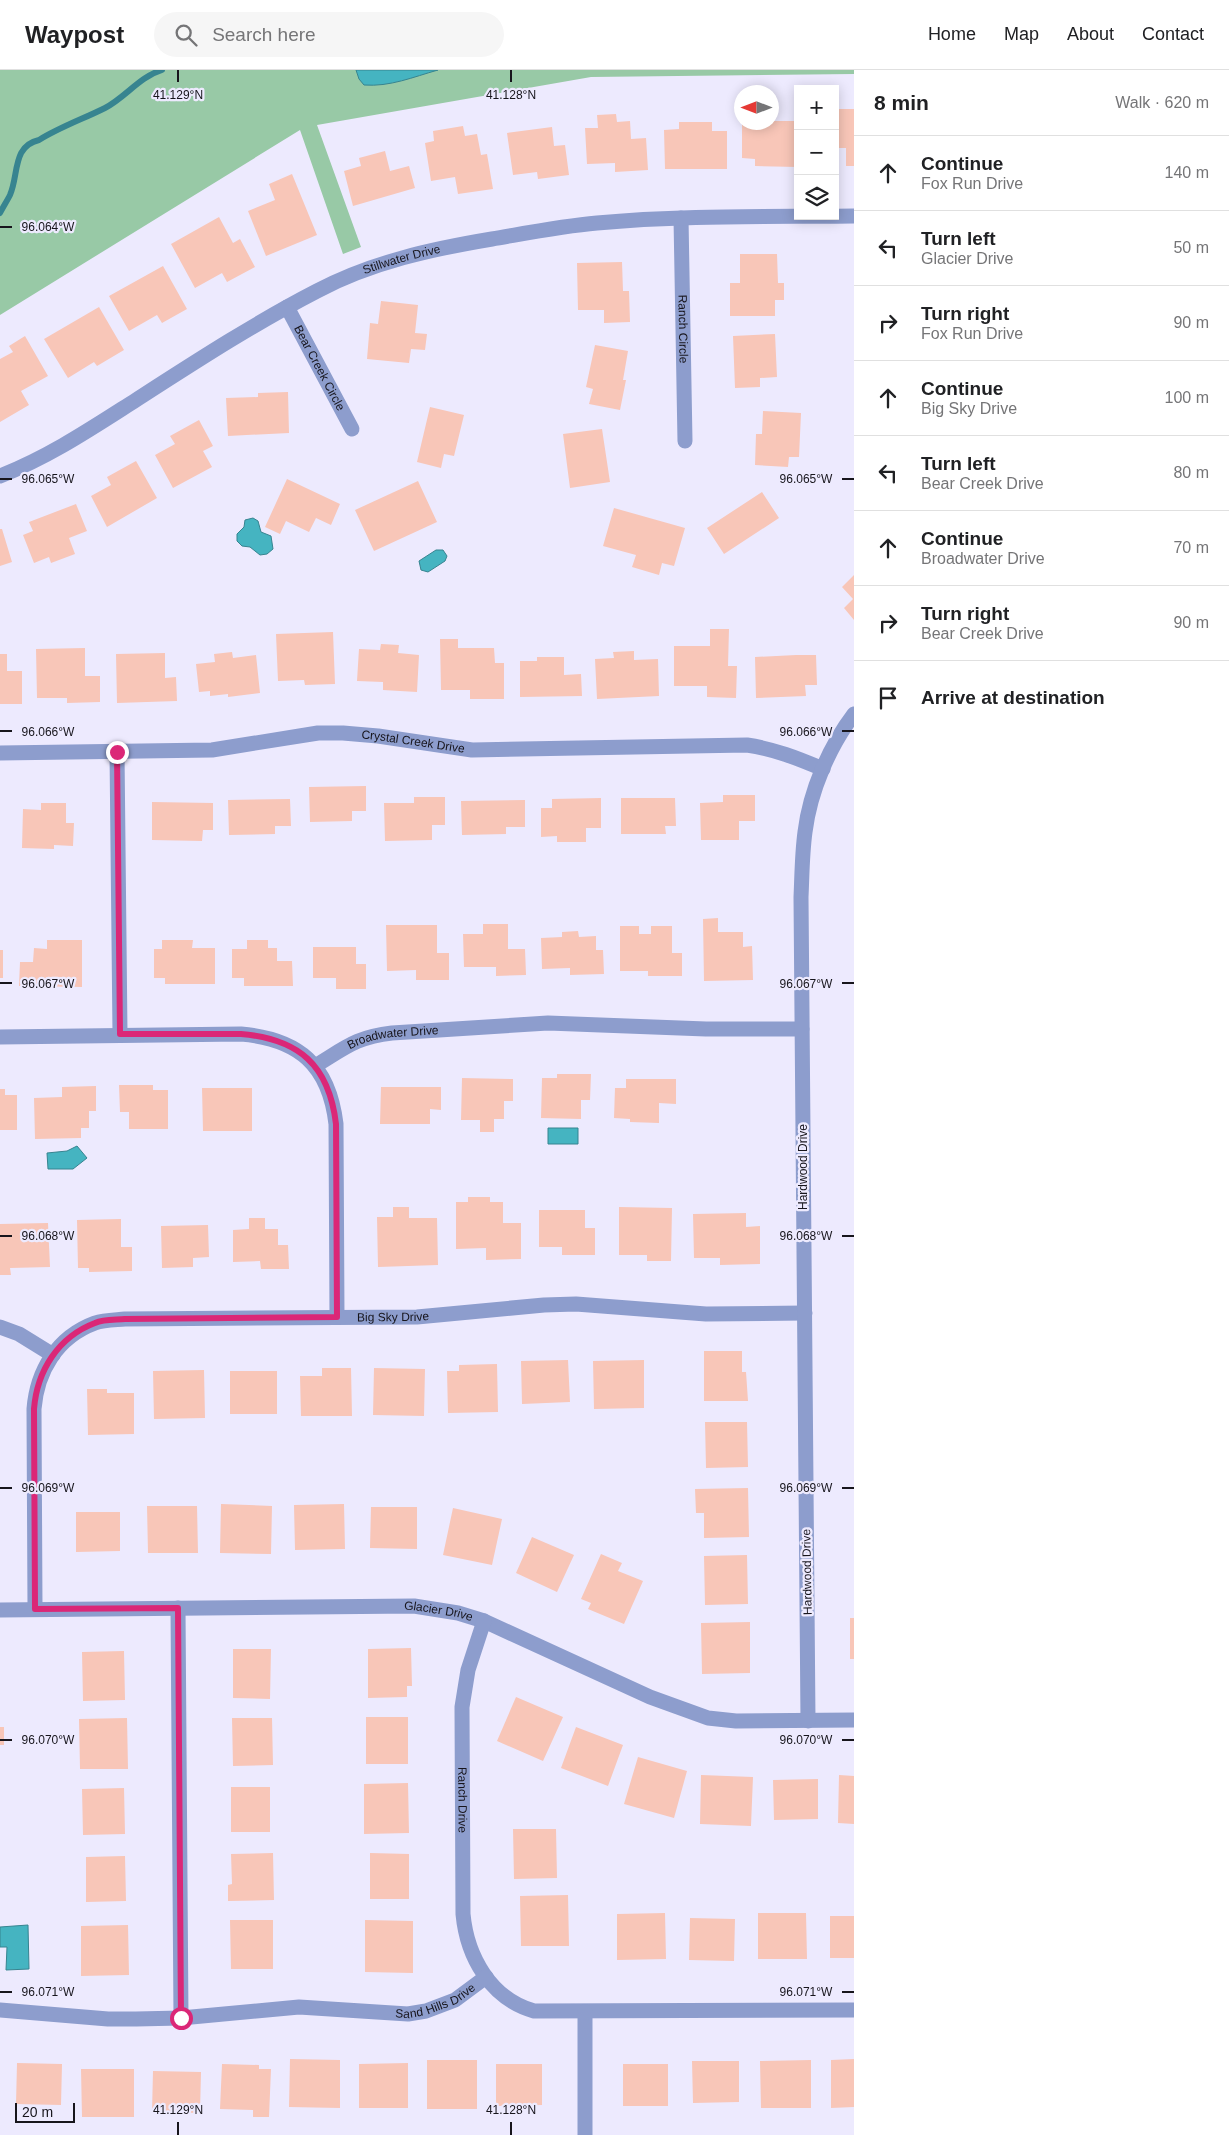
<!DOCTYPE html>
<meta charset="utf-8">
<style>
body{margin:0;font-family:Helvetica,sans-serif;background:#f6f6f6;color:#202124}
.controls{position:absolute;right:15px;top:15px;display:grid;overflow:hidden;border-radius:0px;box-shadow:0 2px 12px #0003}
.controls button{width:45px;height:45px;display:grid;place-items:center;padding:0;border:0;border-bottom:1px solid #e0e0e0;background:#fff;color:#202124;font:25px sans-serif}
.compass{position:absolute;left:734px;top:15px;width:45px;height:45px;border-radius:50%;background:#fff;box-shadow:0 2px 12px #0003;rotate:270deg}
.scale{position:absolute;left:15px;bottom:12px;width:60px;box-sizing:border-box;padding-left:5px;border:2px solid #17151c;border-top:0;font-size:14px;line-height:18px;white-space:nowrap;color:#17151c;-webkit-text-stroke:4px #edeafe;paint-order:stroke}
.stop{position:absolute;width:15px;height:15px;margin:-11px;border:4px solid #db2777;border-radius:50%;background:#fff}
.stop.end{background:#db2777;border-color:#fff;box-shadow:0 1px 5px #0008}
.list{margin:0;padding:0;list-style:none}
h2{display:flex;justify-content:space-between;align-items:center;height:65px;margin:0;padding:0 20px;font-size:21px}
h2 small{font-size:16px;font-weight:400;color:#757577}
.list li{display:grid;grid-template-columns:32px 1fr auto;gap:15px;align-items:center;box-sizing:border-box;height:75px;padding:0 20px;border-top:1px solid #e0e0e0}
.list b{display:block;font-size:19px;white-space:nowrap}
.list p{margin:0;font-size:16px;white-space:nowrap;color:#757577}
.list em{font-size:16px;font-style:normal;color:#757577}
.icon{flex:none;width:28px;height:28px;fill:none;stroke:currentColor;stroke-width:2;stroke-linecap:round;stroke-linejoin:round}
.map{position:relative;flex:none;width:854px;height:2065px;overflow:hidden}
header{display:flex;align-items:center;gap:30px;box-sizing:border-box;height:70px;padding:0 25px;background:#fff;border-bottom:1px solid #e0e0e0}
header strong{font-size:24px}
nav{display:flex;gap:28px;margin-inline-start:auto;font-size:18px}
.search{width:350px;height:45px;background:#f6f6f6;display:flex;align-items:center;gap:12px;box-sizing:border-box;padding:0 18px;border-radius:28px;color:#757577;font-size:19px}
main{display:flex}
aside{flex:1;background:#fff}
.map>svg:first-child{display:block}
.green{fill:#98c9a6}
.water{fill:#45b4c1;stroke:#378490}
.lines{fill:none;stroke-linecap:round;stroke-linejoin:round}
.stream{stroke:#378490;stroke-width:6}
.building{fill:#f8c6b8}
.minor{stroke:#8d9dcd;stroke-width:15}
.route{stroke:#db2777;stroke-width:6}
.ticks{fill:none;stroke:#17151c;stroke-width:2}
.labels{text-anchor:middle;stroke-width:4.5;stroke-linejoin:round;paint-order:stroke}
.street-label{font-size:12px;fill:#17151c;stroke:#edeafe}
.ticks-label{font-size:12px;text-anchor:middle;fill:#17151c;stroke:#edeafe;stroke-width:4.5;stroke-linejoin:round;paint-order:stroke}
</style>
<header>
<strong>Waypost</strong>
<div class="search"><svg class="icon" aria-label="search" viewBox="0 0 24 24"><circle cx="10" cy="10" r="6"/><path d="M15 15l6 6"/></svg>Search here</div>
<nav><a>Home</a><a>Map</a><a>About</a><a>Contact</a></nav>
</header>
<main>
<div class="map">
<svg width="854" height="2065" viewBox="0 0 854 2065">
<rect width="100%" height="100%" fill="#edeafe"/>
<path class="green" d="M0,0h854v4l-263,3 -274,48 44,122 -18,7 -43,-124 -300,185z"/>
<path class="water" d="M356,0h82c-25,7 -48,17 -74,15l-5,-6z
M253,448l5,3 3,11 10,4 2,13 -6,5 -7,1 -10,-8 -8,-1 -5,-5v-7l7,-7 1,-7z
M436,480h7l4,6 -2,5 -17,11 -7,-2 -2,-9z
M548,1058h30v16h-30z
M77,1076l10,12 -14,11h-25l-1,-16 20,-2z
M28,1855l1,44 -23,1 1,-23h-7v-20z"/>
<g class="lines">
<path class="stream" d="M0,143c3,-6 7,-12 10,-18 9,-20 2,-49 29,-55 21,-13 44,-21 66,-32 21,-11 34,-31 57,-38"/>
</g>
<path class="building" d="M835,39h19v57h-8v-18h-11z
M616,44l1,8 13,-1 1,18 15,-1 2,32 -33,2v-9l-28,1 -2,-36h13l-1,-13z
M772,51h24l2,46 -43,-1v-7l-13,-1v-34l30,-2z
M679,52h33v9h15v38h-62l-1,-39 15,-1z
M463,56l2,10 12,-2 4,21 6,-1 6,35 -35,5 -3,-17 -24,4 -6,-38 9,-2 -1,-10z
M552,57l2,19 11,-1 4,30 -31,4 -1,-7 -24,3 -6,-42z
M385,81l5,20 19,-5 6,22 -62,18 -9,-35 17,-5 -2,-8z
M292,104l25,61 -51,21 -18,-45 27,-11 -6,-16z
M219,147l14,26 7,-4 15,28 -28,15 -5,-9 -27,15 -24,-44z
M740,184h37l1,29h6v17h-9v16h-45v-33h10z
M622,192l1,29h6l1,31 -26,1v-13h-26l-1,-47z
M163,196l24,43 -25,14 -5,-8 -28,16 -20,-35z
M381,231l37,4 -3,28 12,1 -2,16 -14,-1 -2,14 -42,-4 3,-36 8,1z
M99,237l25,43 -27,16 -3,-4 -26,16 -24,-39z
M775,264l2,43 -17,1v9l-25,1 -2,-52z
M25,266l23,40 -27,15 8,14 -29,17v-63l13,-7 -4,-6z
M595,275l33,6 -5,29h3l-6,30 -31,-6 4,-15 -7,-2z
M288,322l1,41 -61,3 -2,-38 32,-1v-4z
M430,337l34,8 -10,41 -10,-2 -3,14 -24,-6z
M763,341l38,2 -2,44h-10l-1,10 -33,-2 1,-31h6z
M199,350l14,26 -10,5 9,16 -39,21 -18,-33 20,-11 -5,-8z
M602,359l8,53 -40,6 -7,-54z
M136,391l21,37 -50,29 -16,-31 20,-11 -4,-8z
M287,409l53,25 -9,21 -15,-7 -7,14 -23,-11 -6,13 -15,-7z
M418,411l19,41 -63,29 -19,-41z
M762,422l17,26 -55,36 -17,-26z
M76,434l11,27 -18,7 6,16 -24,9 -2,-6 -15,6 -11,-28 10,-4 -4,-9z
M614,438l71,20 -11,38 -12,-3 -3,12 -27,-8 4,-12 -33,-9z
M0,459h2l10,33 -12,4z
M854,505v45l-10,-12 9,-9 -11,-12z
M710,559h19l-1,37h9l-1,32 -29,-1v-11h-33v-40h36z
M333,562l2,52 -30,1 -1,-5 -26,1 -2,-47z
M440,569h18v9h36l1,15h9v36h-34v-9h-29z
M381,574l18,1 -1,8 21,2 -2,37 -34,-2v-8l-26,-1 2,-32 21,1z
M85,578v28h15v26l-33,1v-5h-30l-1,-49z
M634,581v9l24,-1 1,37 -62,3 -2,-40 19,-1 -1,-6z
M232,582l1,6 23,-3 4,38 -32,4v-3l-18,2v-5l-11,1 -3,-28 19,-2 -1,-8z
M165,583v25l11,-1 1,24 -60,2 -1,-49z
M0,584h7v17h15v33h-22z
M796,585h20l1,30h-12l1,11 -50,2 -1,-41z
M537,587h27v18l17,-1 1,22 -62,1v-36h17z
M366,716v25h-14v10l-42,1 -1,-35z
M723,725h32v26h-16v19h-38l-1,-37 23,-1z
M414,727h31v28h-13v15l-47,1 -1,-38h30z
M601,728v30h-15v14h-29v-6l-16,1v-29h11v-9z
M621,728h54l1,28h-11l1,8h-45z
M290,729l1,27h-16v8l-46,1 -1,-35z
M525,730v27h-19v7l-44,1 -1,-34z
M152,732l61,1v27h-10l-1,11 -50,-1z
M41,733h25v20h8l-1,23 -19,-1v4l-32,-1 1,-39 18,1z
M718,848v14h25v15l9,-1 1,34 -49,1 -1,-62z
M483,854h25v25h17l1,26 -30,1v-9h-32l-1,-33h20z
M386,855h51v28h12v27h-33v-10l-29,1z
M620,856h19v8h12v-8h21v27h10v23h-34v-5h-28z
M578,861l1,6 17,-1v14h7l1,24 -34,1v-7l-28,1 -1,-31 21,-1v-5z
M47,870h35v47l-63,-1 1,-24h13l1,-14 13,1z
M162,870h31l-1,8h23v36h-50v-6h-11v-29h8z
M247,870h21v8h9v13h15l1,25h-49v-8h-12v-29h15z
M313,877h43v17h10v25h-30v-11h-23z
M0,880h3v28h-3z
M557,1004h34l-1,26h-9v19l-40,-1 1,-40h15z
M462,1008l51,1v22h-9v18h-10v13h-14v-12h-19z
M626,1009h50v25l-17,-1v20l-29,-1v-3l-16,-1 1,-30h11z
M119,1015h34v5h15v39h-39v-17h-9z
M96,1016v25h-7v17h-8v10l-46,1 -1,-41 28,-1v-10z
M381,1017h60v23l-11,-1v15h-50z
M202,1018h50v43h-49z
M0,1019h5v6h12v35h-17z
M468,1127h22v5h13v21h18v36l-35,1v-12l-30,1v-47h12z
M393,1137h16v11h28l1,47 -60,2 -1,-50h16z
M619,1137l53,1 -1,53h-24v-6h-28z
M539,1140h46v18h10v27h-33v-8h-23z
M746,1143v14l14,-1v38l-40,1v-7h-26l-1,-44z
M249,1148h16v11h13v16h10l1,24h-28l-1,-8 -27,1v-32l16,-1z
M121,1149v28h11v24l-43,1v-4h-11l-1,-48z
M48,1153l2,44 -40,1 1,7h-11v-51z
M208,1155l1,32 -16,1v9l-31,1 -1,-42z
M704,1281h38v21h4l2,29h-44z
M568,1290l2,42 -48,2 -1,-43z
M644,1290v48l-50,1 -1,-48z
M497,1294l1,48 -50,1 -1,-42h12v-6z
M322,1298h29l1,48h-51l-1,-40h22z
M374,1298l51,1 -1,47 -51,-1z
M204,1300l1,48 -51,1 -1,-48z
M230,1301h47v43h-47z
M87,1319h20v4h27v41l-46,1z
M705,1352h42l1,45 -42,1z
M748,1418l1,49 -45,1v-25h-8l-1,-24z
M221,1434l51,2 -1,48 -51,-1z
M344,1434l1,45 -50,1 -1,-45z
M147,1436h50l1,47h-50z
M371,1437h46v42l-47,-1z
M453,1438l49,11 -10,46 -49,-10z
M76,1442h44v39l-44,1z
M532,1467l42,18 -17,37 -41,-19z
M601,1484l21,9 -4,8 25,10 -19,43 -36,-15 3,-6 -10,-4z
M747,1485l1,49 -43,1 -1,-49z
M850,1548h4v41h-4z
M750,1552v51l-48,1 -1,-51z
M411,1578l1,38h-5v11l-39,1v-49z
M233,1579h38l-1,50 -37,-1z
M124,1581l1,49 -42,1 -1,-49z
M516,1627l47,20 -20,44 -46,-20z
M366,1647h42v47h-42z
M127,1648l1,51h-48l-1,-50z
M232,1648h40l1,47 -40,1z
M0,1657h4v18h-4z
M576,1657l47,18 -15,41 -47,-18z
M638,1687l49,14 -13,47 -50,-14z
M701,1705l52,2 -2,49 -51,-2z
M839,1705l15,1v48l-16,-1z
M818,1709v40l-44,1 -1,-40z
M408,1713l1,50 -45,1v-50z
M231,1717h39v45h-39z
M124,1718l1,46 -42,1 -1,-46z
M513,1759h43l1,49 -43,1z
M273,1783l1,47 -46,1v-16l4,-1 -1,-30z
M370,1783l39,1v45h-39z
M125,1786l1,45 -40,1v-45z
M568,1825l1,51h-48l-1,-50z
M665,1843l1,46 -49,1v-46z
M758,1843h48l1,46h-49z
M830,1846h24v42h-24z
M690,1848l45,1 -1,42 -45,-1z
M230,1850h43v49h-42z
M365,1850l48,1v52l-48,-1z
M128,1855l1,50 -48,1v-50z
M290,1989l50,1v48l-51,-1z
M854,1989v48l-23,1v-48z
M427,1990h50v49h-50z
M811,1990v48h-50l-1,-47z
M692,1991h47v41l-46,1z
M17,1993l45,1 -1,41 -45,-1z
M408,1993v45h-49v-44z
M222,1994l37,1v4h12l-2,48h-16v-7l-33,-1z
M496,1994h46v41l-46,1z
M623,1994h45v42h-45z
M81,1999h53v48h-52z
M153,2001l48,1 -1,41 -48,-1z"/>
<g class="lines">
<g class="minor">
<path id="s1" d="M681,148l4,223"/>
<path id="s2" d="M287,237l65,122"/>
<path id="s3" d="M0,406c49,-19 92,-48 136,-76 59,-38 119,-77 181,-109 55,-29 115,-42 175,-52 35,-6 70,-13 105,-16 85,-8 171,-6 257,-7"/>
<path d="M117,682l3,282"/>
<path id="s4" d="M0,683l212,-3 106,-17h25l35,3 94,14 275,-5c27,4 50,13 76,24"/>
<path d="M0,967l241,-3c58,5 88,31 95,90l1,193"/>
<path id="s5" d="M315,996c30,-18 41,-29 77,-33l156,-10 158,6h96"/>
<path d="M0,1257l19,7 34,21"/>
<path d="M178,1538l3,410"/>
<path id="s6" d="M35,1539l-1,-200c3,-38 23,-72 61,-86 9,-3 20,-3 30,-4l292,-2 127,-12 32,-1 130,10 99,-1"/>
<path id="s7" d="M0,1540l414,-4 44,7 26,8 166,76 58,21 28,3 118,-1"/>
<path id="s8" d="M484,1551l-16,49 -6,37 1,207c4,43 28,85 71,97l320,-1"/>
<path d="M808,1651l-7,-824c1,-21 1,-43 4,-65 5,-41 24,-85 49,-118"/>
<path id="s9" d="M0,1940l108,9h28l45,-1 118,-11 109,7 18,-3 29,-11 31,-23"/>
<path d="M585,1942v123"/>
</g>
</g>
<g class="lines">
<path class="route" d="M117,682l3,282h121c58,5 88,31 95,90l1,193 -212,2c-10,1 -21,0 -30,4 -37,14 -58,48 -61,86l1,200 143,-1 3,410"/>
</g>
<path class="ticks" d="M178,0v12M511,0v12M0,157h12M0,409h12M842,409h12M0,661h12M842,661h12M0,913h12M842,913h12M0,1166h12M842,1166h12M0,1418h12M842,1418h12M0,1670h12M842,1670h12M0,1922h12M842,1922h12M178,2052v13M511,2052v13"/>
<g class="labels">
<g class="street-label">
<text dy="4" stroke="none"><textPath href="#s3" startOffset="458">Stillwater Drive</textPath></text>
<text dy="4" stroke="none"><textPath href="#s1" startOffset="111">Ranch Circle</textPath></text>
<text dy="4" stroke="none"><textPath href="#s2" startOffset="69">Bear Creek Circle</textPath></text>
<text dy="4" stroke="none"><textPath href="#s4" startOffset="415">Crystal Creek Drive</textPath></text>
<text dy="4" stroke="none"><textPath href="#s5" startOffset="85">Broadwater Drive</textPath></text>
<text transform="translate(803 1097) rotate(-90)" y="4">Hardwood Drive</text>
<text dy="4" stroke="none"><textPath href="#s6" startOffset="610">Big Sky Drive</textPath></text>
<text transform="translate(807 1502) rotate(-91)" y="4">Hardwood Drive</text>
<text dy="4" stroke="none"><textPath href="#s7" startOffset="439">Glacier Drive</textPath></text>
<text dy="4" stroke="none"><textPath href="#s8" startOffset="182">Ranch Drive</textPath></text>
<text dy="4" stroke="none"><textPath href="#s9" startOffset="439">Sand Hills Drive</textPath></text>
</g>
</g>
<g class="ticks-label">
<text x="178" y="29">41.129°N</text>
<text x="511" y="29">41.128°N</text>
<text x="48" y="161">96.064°W</text>
<text x="806" y="413">96.065°W</text>
<text x="48" y="413">96.065°W</text>
<text x="806" y="666">96.066°W</text>
<text x="48" y="666">96.066°W</text>
<text x="806" y="918">96.067°W</text>
<text x="48" y="918">96.067°W</text>
<text x="806" y="1170">96.068°W</text>
<text x="48" y="1170">96.068°W</text>
<text x="48" y="1422">96.069°W</text>
<text x="806" y="1422">96.069°W</text>
<text x="48" y="1674">96.070°W</text>
<text x="806" y="1674">96.070°W</text>
<text x="48" y="1926">96.071°W</text>
<text x="806" y="1926">96.071°W</text>
<text x="178" y="2044">41.129°N</text>
<text x="511" y="2044">41.128°N</text>
</g>
</svg>
<div class="controls">
<button>+</button>
<button>−</button>
<button><svg class="icon" aria-label="layers" viewBox="0 0 24 24"><path d="M12 4l9 5-9 5-9-5zM3 14l9 5 9-5"/></svg></button>
</div>
<svg class="compass" viewBox="-18 -18 36 36"><path d="M0-13l5 13h-10z" fill="#e53935"/><path d="M0 13l5-13h-10z" fill="#757577"/></svg>
<div class="scale">20 m</div>
<div class="stop" style="left:181px;top:1948px"></div>
<div class="stop end" style="left:117px;top:682px"></div>
</div>
<aside>
<h2>8 min<small>Walk · 620 m</small></h2>
<ul class="list">
<li><svg class="icon" aria-label="ahead" viewBox="0 0 24 24"><path d="M12 20V5M6 11l6-6 6 6"/></svg><div><b>Continue</b><p>Fox Run Drive</p></div><em>140 m</em></li>
<li><svg class="icon" aria-label="left" viewBox="0 0 24 24"><path d="M17 20v-9H6M10 6l-5 5 5 5"/></svg><div><b>Turn left</b><p>Glacier Drive</p></div><em>50 m</em></li>
<li><svg class="icon" aria-label="right" viewBox="0 0 24 24"><path d="M7 20v-9h11M14 6l5 5-5 5"/></svg><div><b>Turn right</b><p>Fox Run Drive</p></div><em>90 m</em></li>
<li><svg class="icon" aria-label="ahead" viewBox="0 0 24 24"><path d="M12 20V5M6 11l6-6 6 6"/></svg><div><b>Continue</b><p>Big Sky Drive</p></div><em>100 m</em></li>
<li><svg class="icon" aria-label="left" viewBox="0 0 24 24"><path d="M17 20v-9H6M10 6l-5 5 5 5"/></svg><div><b>Turn left</b><p>Bear Creek Drive</p></div><em>80 m</em></li>
<li><svg class="icon" aria-label="ahead" viewBox="0 0 24 24"><path d="M12 20V5M6 11l6-6 6 6"/></svg><div><b>Continue</b><p>Broadwater Drive</p></div><em>70 m</em></li>
<li><svg class="icon" aria-label="right" viewBox="0 0 24 24"><path d="M7 20v-9h11M14 6l5 5-5 5"/></svg><div><b>Turn right</b><p>Bear Creek Drive</p></div><em>90 m</em></li>
<li><svg class="icon" aria-label="arrive" viewBox="0 0 24 24"><path d="M6 21V4h12l-3 4 3 4H6"/></svg><div><b>Arrive at destination</b></div></li>
</ul>
</aside>
</main>
